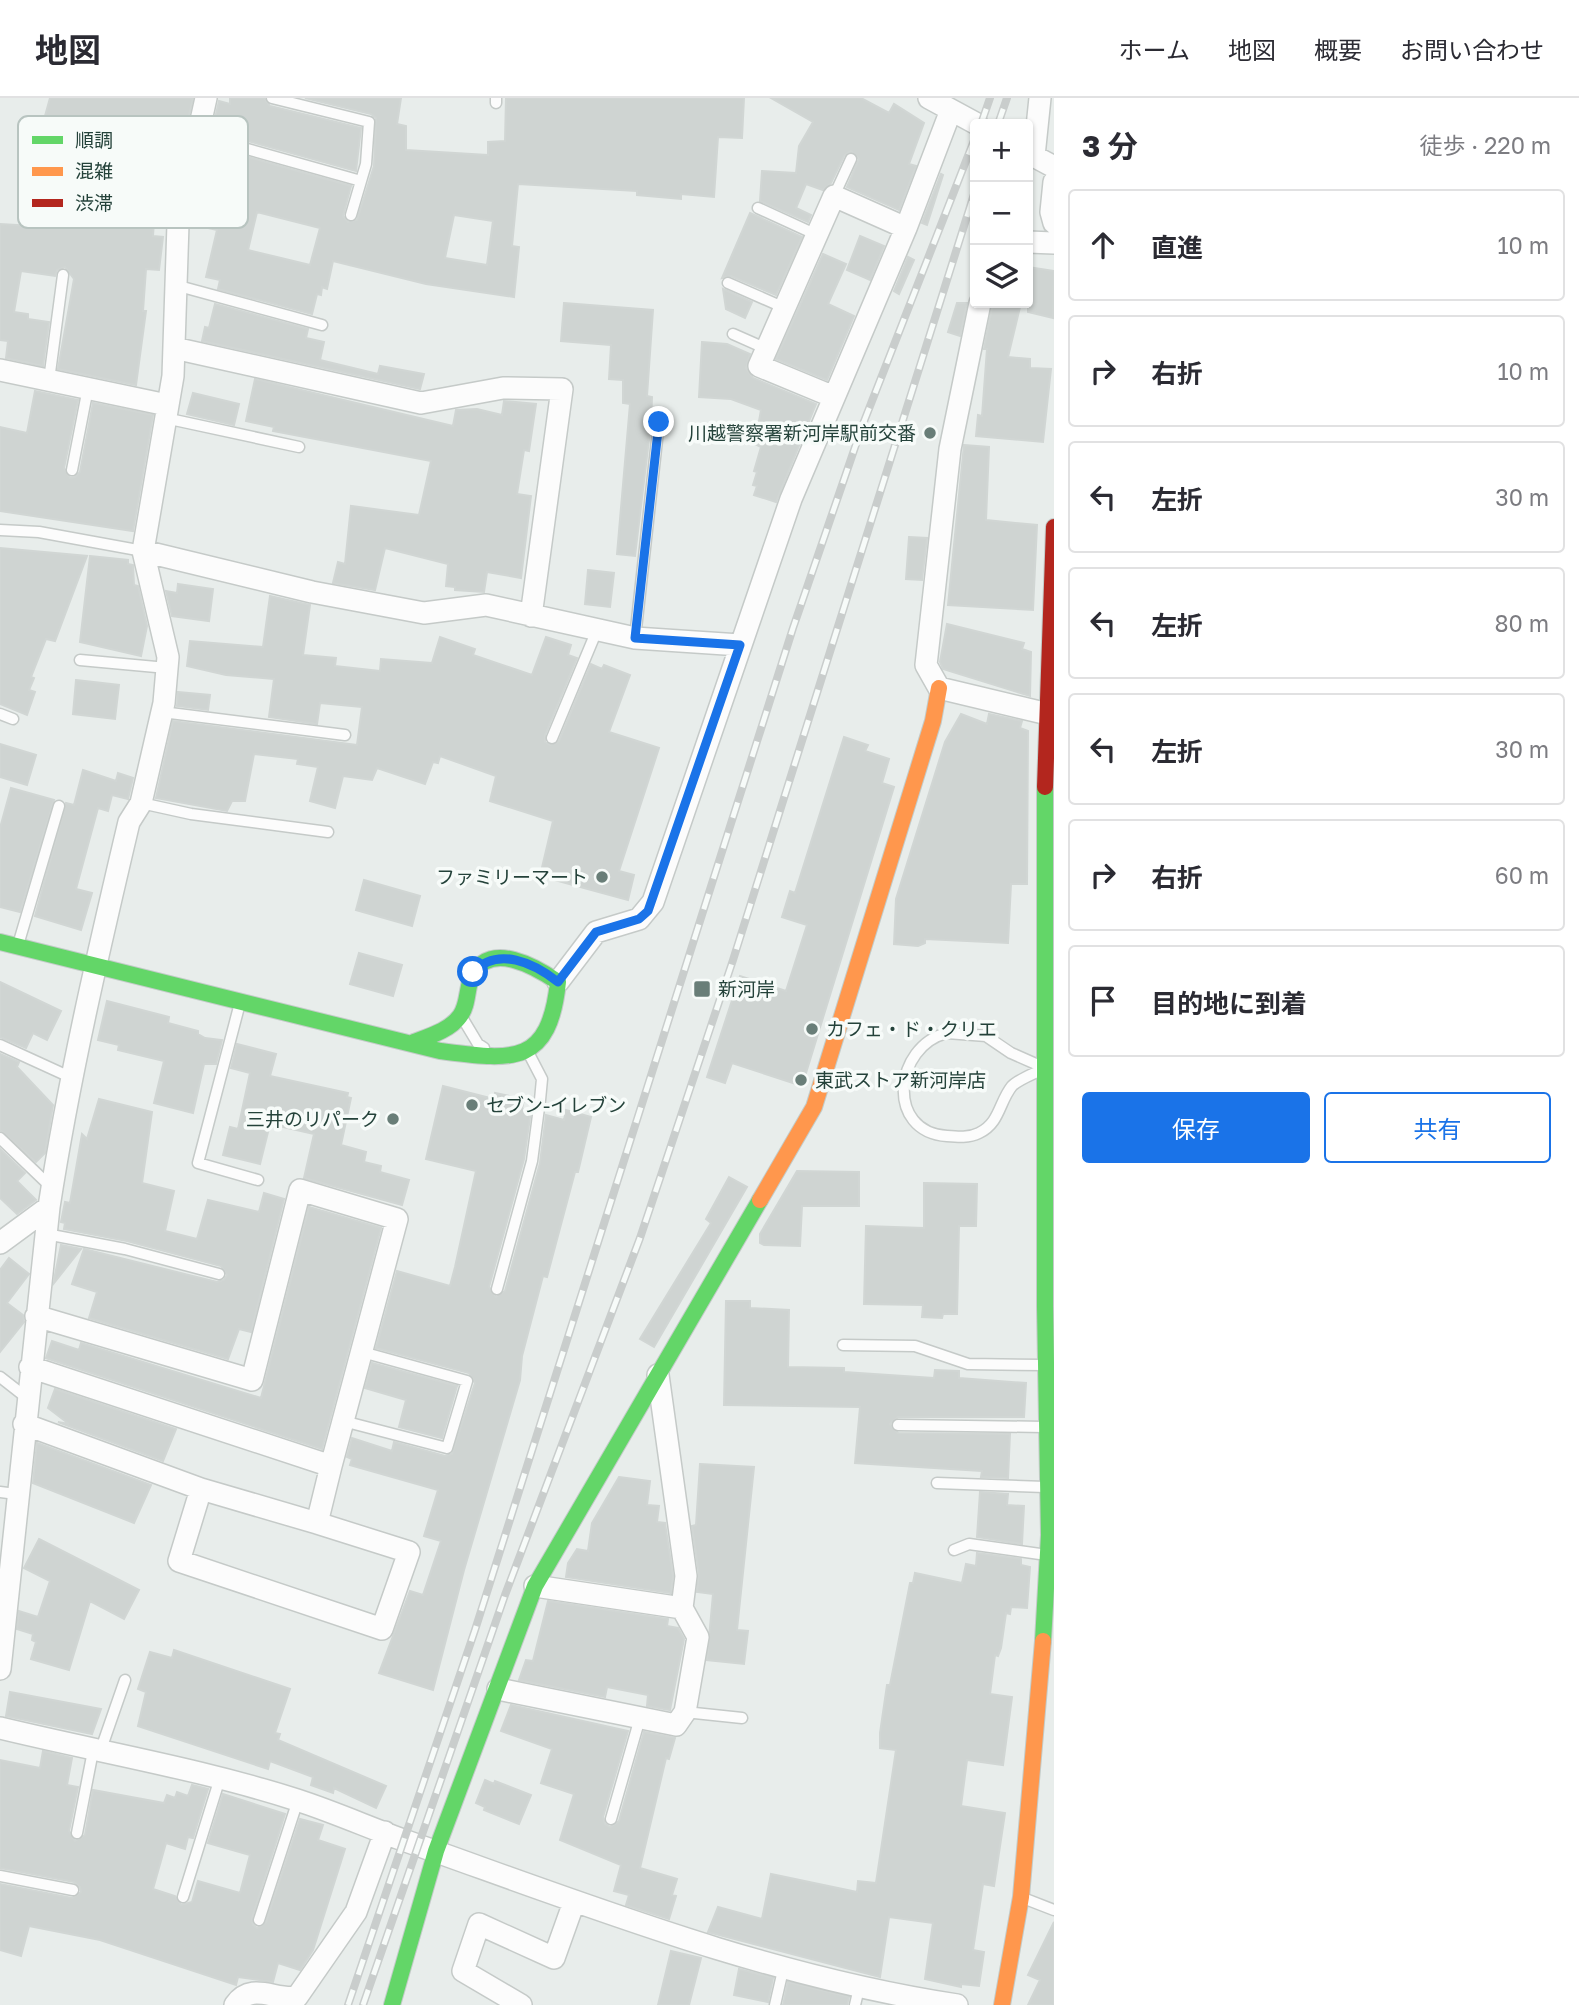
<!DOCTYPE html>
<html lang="ja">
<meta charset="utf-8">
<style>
body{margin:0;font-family:"Golos Text","Noto Sans JP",sans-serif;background:#f2f2f3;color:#2b2b33}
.controls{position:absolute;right:21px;top:21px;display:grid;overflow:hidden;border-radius:7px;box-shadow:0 2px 5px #0004}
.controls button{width:63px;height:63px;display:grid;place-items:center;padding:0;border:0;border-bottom:2px solid #e1e1e2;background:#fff;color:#2b2b33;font:35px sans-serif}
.stop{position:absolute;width:21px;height:21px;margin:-16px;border:5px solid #1a73e8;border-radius:50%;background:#fff}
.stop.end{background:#1a73e8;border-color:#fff;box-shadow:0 2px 7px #0008}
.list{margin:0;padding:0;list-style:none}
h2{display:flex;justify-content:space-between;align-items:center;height:91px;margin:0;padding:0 28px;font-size:30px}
h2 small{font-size:23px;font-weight:400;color:#7c7c81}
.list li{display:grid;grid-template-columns:46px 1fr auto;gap:21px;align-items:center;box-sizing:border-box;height:112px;margin:0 14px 14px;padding:0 14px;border:2px solid #e1e1e2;border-radius:7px}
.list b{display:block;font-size:26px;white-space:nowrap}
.list em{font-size:23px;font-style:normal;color:#7c7c81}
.actions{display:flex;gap:14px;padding:21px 28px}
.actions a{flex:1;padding:16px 0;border:2px solid #1a73e8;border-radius:7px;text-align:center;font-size:24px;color:#1a73e8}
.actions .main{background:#1a73e8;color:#fff}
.icon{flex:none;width:38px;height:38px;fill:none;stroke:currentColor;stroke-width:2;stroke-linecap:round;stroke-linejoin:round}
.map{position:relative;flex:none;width:1054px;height:1907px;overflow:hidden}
header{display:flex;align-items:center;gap:42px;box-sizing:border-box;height:98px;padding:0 35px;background:#fff;border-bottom:2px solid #e1e1e2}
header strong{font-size:33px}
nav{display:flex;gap:38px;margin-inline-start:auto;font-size:24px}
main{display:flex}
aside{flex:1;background:#fff}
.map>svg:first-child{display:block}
.building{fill:#cfd4d2;stroke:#d1d6d4;stroke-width:2;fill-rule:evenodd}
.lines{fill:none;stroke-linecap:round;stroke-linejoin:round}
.lane-casing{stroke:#c5cac8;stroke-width:13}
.street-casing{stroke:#c5cac8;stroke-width:24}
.fast-casing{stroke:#c3cbc8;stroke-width:18}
.slow-casing{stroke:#c3cbc8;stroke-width:18}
.jam-casing{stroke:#c3cbc8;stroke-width:18}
.lane{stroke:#fcfcfc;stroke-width:10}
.street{stroke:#fcfcfc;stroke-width:21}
.fast{stroke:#63d668;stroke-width:16}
.slow{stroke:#ff974d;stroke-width:16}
.jam{stroke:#b3261e;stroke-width:16}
.rail-casing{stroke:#c9cdcc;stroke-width:8}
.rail{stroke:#f7fbf9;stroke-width:5;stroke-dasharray:16;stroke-linecap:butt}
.route{stroke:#1a73e8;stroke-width:9}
.poi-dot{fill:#697e78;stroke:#f7fbf9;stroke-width:2.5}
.labels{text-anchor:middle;stroke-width:7;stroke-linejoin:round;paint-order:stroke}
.poi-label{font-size:19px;fill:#24423a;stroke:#f7fbf9;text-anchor:start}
.key{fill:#f7fbf9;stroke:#b8c4c0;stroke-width:2}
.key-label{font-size:19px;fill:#24423a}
</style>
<header>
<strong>地図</strong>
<nav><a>ホーム</a><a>地図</a><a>概要</a><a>お問い合わせ</a></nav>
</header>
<main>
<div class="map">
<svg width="1054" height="1907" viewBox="0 0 1054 1907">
<rect width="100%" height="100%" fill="#e8edeb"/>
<path class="building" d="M50,0h143l-15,65 -20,-5 -1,10 -117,-34z
M230,0h34l6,8 91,22 -5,43 -144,-40 7,-30 11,3z
M305,0h96l-4,26 9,2v24l82,5v-13l17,-1 1,-43h238l-2,40 -24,-1 -4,60 -33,-3v5l-44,-4v-4l-119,-7 -6,62 7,1 -5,50 -88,-13 -93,-23 -6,28 -5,-2 -1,8 -4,-1 -5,20 -94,-25 2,-9 -14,-3 11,-47 -22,-5 7,-30 13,1 2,-9 -16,-7 8,-34 142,40 -8,30 5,6 9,-2 17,-54 2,-48 -5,-4zM257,114l63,16 -10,37 -62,-15zM454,117l39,6 -6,44 -42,-7z
M771,0h90l28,15 5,-9 30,19 -15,41 7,2 -17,44 -52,-23 12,-28 -8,-8 -7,5 -13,27 -8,7 -17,-6 -10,24 15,7 -3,7 -48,-21 2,-30 34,2 3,-27 14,-24z
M941,76l2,1 -16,50 -5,-2z
M36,86l120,7 -3,45 10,1 -4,33 -13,-1 -3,42h3l-10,74 -78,-16 16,-90 -9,-12 -8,3 -2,6 -34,-5 -7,41 14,2v5l21,3 -6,44 -37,-8 2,-17 -8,-1v-116l34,2z
M750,115l52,24 -26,58 -45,-19 -9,2z
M860,138l24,10 -14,34 -23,-10z
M823,156l23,10 -18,40 26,12 -27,64 -51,-21z
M908,159l6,3 -15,34 -5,-3z
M1028,169l26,4 -1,47 -25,-6z
M723,191l29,13 -7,16 -19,-9z
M564,205l89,7 -6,86 5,1 -1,26 -16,133 -18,-2 13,-150 -7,-1v-23l-14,-1 2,-34 -50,-4z
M957,205h10l-7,33 -12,-4z
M993,205h28l-13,54 22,2v9l21,1 -8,73 -67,-6 2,-21 4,1 5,-67h-3z
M215,206l93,25 -2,9 18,4 -4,18 58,14 2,-8 44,8 -4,15 -218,-48 3,-14 4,1z
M702,244l25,2 23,10 -4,14 7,10 63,26 -40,98 -22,-7 3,-9 -4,-1 4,-13 -3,-1 7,-24 -6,-3 6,-34 -30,-11 -32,-2z
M255,281l198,47 3,-16 21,-1 25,6 2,-14 32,3 -7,47 -5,-1 -7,44 14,2 -10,82 -34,-6 -3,20 -29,-2v-3l-9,-1 2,-22 -63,-16 -10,42 -42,-7 5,-21 7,2 6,-58 68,9 12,-54 -158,-30 1,-4 -28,-6z
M35,293l43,9 -14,68 6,10 5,-1 5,-5 13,-69 60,12 -20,116 -133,-20v-84l27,6z
M193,295l46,11 -5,21 -47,-11z
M964,347l25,2 -3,73 51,5 -4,85 -85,-5z
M909,439l18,1 -5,42 -16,-1z
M0,450l87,8 -32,85 -9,-2 -15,38 3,1 -5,12 6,2 -8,23 -27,-11z
M90,458l38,4v4l5,1 1,20 4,1 9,40 -6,30 -61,-14z
M588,472l26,3 -4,34 -25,-3z
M178,486l35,5 -4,32 -37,-5 -6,-25 11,2z
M270,498l40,9 -7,50 33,3 -1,8 45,5 1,-12 51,4 8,-26 35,12 -2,6 59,20 14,-38 25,8 -3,10 9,3 -32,77v7l5,3 9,-4 32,-77 11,5 2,-4 26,10 -21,57 50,16 -40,123 15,4 -6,25 -88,-24 13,-55 -63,-20 6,-25 -56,-20 -2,7 -5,-1 -8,22 -48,-16 -5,12 -29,-4 -8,32 -25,-7 8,-34 -21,-3 1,-5 -44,-5 -9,47h-13l-5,10 -71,-13 17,-77 184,24 5,-38 -42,-4 -3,21 -48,-7 5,-38 -48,-4 -39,-9 3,-25 73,6z
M947,526l77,19 -2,6 9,3 -1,44 -87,-27 -3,-7z
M76,582l43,5 -4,34 -42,-5z
M178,594l32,3 -2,15 -31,-4z
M961,616l26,10 2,-10 33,7 -2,7 8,3 -1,153h-16l-3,59 -83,-4v4l-7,3 -24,-2 2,-45 49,-157z
M844,639l24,8 -3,6 24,8 -7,24 12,4 -92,299 -70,-23 -7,20 -18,-6 33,-101 46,15 21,-66 -25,-8 8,-26 5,2z
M0,646l36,11 -9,30 -27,-8z
M83,672l33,11 2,-8 15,5 -5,21 -16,-4 -4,16 -10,-3 -22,81 16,4 -11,37 -46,-14 31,-113 8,2z
M11,690l43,12 -34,112 -20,-5v-79z
M364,782l56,16 -8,30 -56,-16z
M359,855l43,12 -9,31 -43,-12z
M0,884l61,29 -14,29 -14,-7 -7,15 -26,-11z
M107,903l62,16 -1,6 30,8v3l7,4 17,2 -6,24h-12l-11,49 -39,-10 10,-42 -46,-11 1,-5 -21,-5z
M237,946l39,10 -6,22 78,17 -1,4 4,1 -10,47 25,7 -2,10 17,4 -1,6 29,8 -7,25 -98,-27 10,-44 -44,-10 -10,40 -37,-9 7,-28 8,2 12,-56 -19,-5z
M0,956l19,8 -2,5 36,38 -8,48 -9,9 -36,-32z
M443,988l51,13 1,-6 29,6 -2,10 9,2 -7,48 -35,128 7,10 9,-6 35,-128 6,-48 18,5 2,-10 25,7 -13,55h-3l-28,105 -4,-1 -21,80 -2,24 -56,190 -31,120 -54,-17 31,-82 13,4 18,-54 -17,-5 14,-46 -88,-25 2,-6 -5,-2 5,-19 40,13 2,-9 51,14 7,-2 23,-71 -6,-10 -93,-25 21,-77 53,15 5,-19 21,-96 -50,-12z
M99,1001l53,13 -10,71 32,8 -9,40 32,8 11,-39 51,12 5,-19 20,6 -33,133 -12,-3 -11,30 -139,-41 8,-26 -25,-8 12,-35 133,33 7,-2 3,-5 -6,-9 -94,-25 -63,-12 1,-6 -4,-1 4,-20 5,1 12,-69 5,5z
M0,1051l25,24 -8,8 19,19 -19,14 -17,-16z
M797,1073l62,1v34h-57l-2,40 -36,-1 -4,-2v-9z
M729,1079l18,10 -93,160 -14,-8 71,-116 -5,-4z
M924,1085l53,1 -1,42h-17l-2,88h-14l-1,4 -20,-1 1,-12 -59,-1 2,-78 58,2z
M309,1109l72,21 -59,221 -276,-91 6,-17 27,9 2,-7 180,55z
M61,1147l20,4 -27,34 1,-8z
M9,1160l20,16 -22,29 16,12 1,7 -24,30v-82z
M726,1203h24v7l39,2 -1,57 56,1v4l90,6 1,-8 24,1v7l67,5 -2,34h-126l-8,7 8,9 112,1 -2,44 -27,-1 1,-6 -127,-8 5,-56 -136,-2z
M372,1265l85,23 -15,52 -43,-11 7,-27 -41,-12z
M55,1291l121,40 -13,32 -105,-39 11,2 -21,-16z
M37,1345l114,42 -17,38 -101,-40z
M700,1366l54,3 -17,163 11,1 -4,33 -37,-4 6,-66 -16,-2 2,-18 -7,-48 4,-1z
M619,1379l31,4 -3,24 12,1 -2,16 8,1 8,53 -2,17 -105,-16 2,-14 9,-14 11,2 4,-28z
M980,1394l28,2 -1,11 17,1 -2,38 -45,-7z
M39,1441l100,51 -15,29 -34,-18 -21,69 -38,-11 5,-17 -4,-2 1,-6 -16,-5 2,-18 19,6 12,-36 -26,-13z
M977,1455l44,6v6l9,2 -3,41 -16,-1 -1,7 -4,-1 -5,35 -3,8 -3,-1 -5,39 22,3 -9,68 -36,-5 -6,46 44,7 -11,73 -11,-2 -10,66 11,2 -5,34 -18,-2v3l-36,-8 8,-56 -44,-6 -9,60 -172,-45 10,-25 44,12 9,-45 86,18 1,-11 18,2 20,-133 -16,-2v-15l7,-48h3l20,-102h3l2,-10 47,10 4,-19 10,2z
M548,1503l120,18 -1,7 11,2 6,11 -14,71 -23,-4 1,-11 -41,-8 -2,10 -86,-17 7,-20 7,1z
M174,1552l116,39 -15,44 5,1 -2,6 108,46 -10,22 -42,-20 -1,5 -22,-8 2,-8 -43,-16 -2,8 -130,-43 8,-34 -8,-3 12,-37 22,6z
M10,1594l91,17 -9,25 -86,-18z
M511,1607l117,26 -25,86 2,7 5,3 9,-6 25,-89 31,6 -6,21 -3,-1 -26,110 37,11 -5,16 4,1 -7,23 -43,-14 3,-10 -15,-4 7,-26 -61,-25 14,-46 -33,-11 11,-34 -51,-18z
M43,1653l29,7 -5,27 11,2 -9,44 6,10 10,-6 8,-45 71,13 3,-8 8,3 2,-6 11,4 4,-11 16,4 -15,49 -5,-1 -3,12 -19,-6 -13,46 22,7 6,9 11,-3 6,-21 42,12 10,-38 -42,-12 15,-49 62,20 -33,104 1,7 4,3 9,-6 34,-103 23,6 -5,15 27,9 -32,101 -13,20 -22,-7 -5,19 -35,-5 -2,8 -136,-45 -71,-14 -8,30 -21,-6v-66l72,14 9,-6 -1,-5 -6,-5 -74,-14v-108l40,8z
M485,1682l9,4 1,-3 36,14 -12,29 -35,-14 1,-3 -9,-4z
M1054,1824v83h-26l12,-25 -12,-5z
M671,1853l30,7 -12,47h-31z
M739,1871l34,9 -5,24 -34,-7z
M788,1884l61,15 -2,8h-64z"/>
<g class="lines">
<defs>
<path id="lane" d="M496,5v-5
M197,37l164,46 5,-17 3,-42 -97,-24
M42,50l144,35
M834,98l17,-37
M758,110l59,27
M351,117l10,-34
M728,185l57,25
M175,187l147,40
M733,236l34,15
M49,282l14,-105
M165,320l134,29
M72,372l16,-82
M0,432l39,2 104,19
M635,540l24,-216
M80,562l87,8
M162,614l183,23
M0,616l13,5
M552,640l45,-108
M141,705l50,11 137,18
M18,847l41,-139
M240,905l-42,160 60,17
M463,921l15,25 6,4
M947,935l39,3 25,17 34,15c-9,5 -26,11 -33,18 -13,16 -12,37 -33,47 -10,5 -21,4 -32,3 -62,-4 -53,-90 0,-103z
M0,947l70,32
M0,1040l52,50
M46,1136l79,15 94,25
M497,1191l35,-128 8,-61 2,-21 -14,-27
M843,1247l72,1 53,18 75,1
M0,1279l27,21
M343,1323l104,27 20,-67 -105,-29
M898,1327l146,2
M937,1385l108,4
M0,1394l16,2
M954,1452l15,-6 78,11
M685,1614l57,6
M100,1654l25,-72
M611,1721l29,-101
M77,1735l16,-82
M0,1778l73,14
M183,1799l37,-119
M1023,1800l31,12
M259,1822l39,-120
M775,1907l8,-35
M855,1907l4,-17"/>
<path id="street" d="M929,0l48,26
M1028,55l26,14
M1034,58l6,-58
M1054,84l-3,30 3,11
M1028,144l26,1
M980,205l-30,146 -24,216 13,23 109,26
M174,250l247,55 82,-15 59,1 -31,227
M0,272l167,35
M834,299l-75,-31 75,-170 72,32
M143,453l169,41 112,21 62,-8 149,33 105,7
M558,884l38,-50 43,-13 14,-17 138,-403 115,-271 45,-118
M0,1145l49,-36c20,-130 50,-258 80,-385l12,-19 23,-100 4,-46 -25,-106 30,-175 5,-152 28,-126
M30,1269l301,99 66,-247 -97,-29 -48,190 -216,-64
M24,1326l177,65 116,34 14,-57
M201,1391l-22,72 203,68 27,-77 -92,-29
M535,1488l147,22
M0,1571l49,-462
M498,1591l178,36 9,-13 13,-75 -16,-29 4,-32 -28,-201
M0,1630c99,24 201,41 297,72 37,12 73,28 109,41 181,64 360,135 551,164
M235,1907c17,-24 40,-4 62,-8l59,-85 29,-80
M521,1907l-58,-34 16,-47 75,34 20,-56"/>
<path id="fast" d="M0,844l440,109c72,9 109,16 118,-69 -22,-15 -67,-41 -85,-8 -7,13 -4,30 -13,42 -10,14 -30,20 -46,26
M1043,1543l6,-106 -4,-229v-519
M392,1907l44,-154 99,-265 225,-386"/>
<path id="slow" d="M760,1102l54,-93 119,-386 6,-33
M1002,1907l19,-108 22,-256"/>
<path id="jam" d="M1045,689l9,-260"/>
</defs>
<use href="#lane" class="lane-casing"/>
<use href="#street" class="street-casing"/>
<use href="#fast" class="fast-casing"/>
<use href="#slow" class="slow-casing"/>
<use href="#jam" class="jam-casing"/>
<use href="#lane" class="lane"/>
<use href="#street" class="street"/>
<use href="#fast" class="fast"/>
<use href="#slow" class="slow"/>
<use href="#jam" class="jam"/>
<defs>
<path id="rail" d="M981,26l9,-26
M998,26l9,-26
M348,1907l127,-375 318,-1002 70,-204 112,-286
M363,1907l142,-410 135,-357 93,-278 242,-769"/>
</defs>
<use href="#rail" class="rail-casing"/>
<use href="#rail" class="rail"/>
</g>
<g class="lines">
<path class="route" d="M473,874c25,-26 61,-9 85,10l38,-50 43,-13 9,-8 92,-266 -105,-7 24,-216"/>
</g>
<g class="poi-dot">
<circle cx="930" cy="335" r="7"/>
<circle cx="602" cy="779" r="7"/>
<rect x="693" y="882" width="18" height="18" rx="3.5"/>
<circle cx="812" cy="931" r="7"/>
<circle cx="801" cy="982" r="7"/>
<circle cx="472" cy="1007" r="7"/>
<circle cx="393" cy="1021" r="7"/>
</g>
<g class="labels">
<g class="poi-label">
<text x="916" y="342" text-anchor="end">川越警察署新河岸駅前交番</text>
<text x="588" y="786" text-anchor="end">ファミリーマート</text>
<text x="718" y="898">新河岸</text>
<text x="826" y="938">カフェ・ド・クリエ</text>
<text x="815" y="989">東武ストア新河岸店</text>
<text x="486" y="1014">セブン-イレブン</text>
<text x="379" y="1028" text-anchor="end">三井のリパーク</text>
</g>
</g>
<rect x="18" y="18" width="230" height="112" rx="10" class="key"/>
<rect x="32" y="38" width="31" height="8" fill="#63d668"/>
<rect x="32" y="69" width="31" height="9" fill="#ff974d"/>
<rect x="32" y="101" width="31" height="8" fill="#b3261e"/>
<g class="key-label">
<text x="75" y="49">順調</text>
<text x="75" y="80">混雑</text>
<text x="75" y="112">渋滞</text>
</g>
</svg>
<div class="controls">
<button>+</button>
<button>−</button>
<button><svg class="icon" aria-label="layers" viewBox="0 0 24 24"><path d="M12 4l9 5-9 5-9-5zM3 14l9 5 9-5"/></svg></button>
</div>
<div class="stop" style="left:473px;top:874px"></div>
<div class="stop end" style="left:659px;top:324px"></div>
</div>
<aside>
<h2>3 分<small>徒歩 · 220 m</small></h2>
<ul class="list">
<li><svg class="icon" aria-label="ahead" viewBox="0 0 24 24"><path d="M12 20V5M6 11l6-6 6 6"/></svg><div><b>直進</b></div><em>10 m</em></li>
<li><svg class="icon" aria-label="right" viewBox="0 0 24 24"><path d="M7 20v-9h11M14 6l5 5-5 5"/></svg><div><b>右折</b></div><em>10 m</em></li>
<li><svg class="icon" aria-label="left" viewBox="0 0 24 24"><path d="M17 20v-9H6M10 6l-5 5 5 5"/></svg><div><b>左折</b></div><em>30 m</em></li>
<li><svg class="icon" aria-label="left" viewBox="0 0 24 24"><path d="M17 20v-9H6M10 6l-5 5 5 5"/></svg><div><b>左折</b></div><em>80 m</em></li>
<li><svg class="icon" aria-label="left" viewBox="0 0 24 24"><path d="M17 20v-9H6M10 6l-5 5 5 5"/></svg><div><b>左折</b></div><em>30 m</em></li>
<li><svg class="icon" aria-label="right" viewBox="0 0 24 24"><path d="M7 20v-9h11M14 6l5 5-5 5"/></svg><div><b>右折</b></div><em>60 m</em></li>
<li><svg class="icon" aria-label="arrive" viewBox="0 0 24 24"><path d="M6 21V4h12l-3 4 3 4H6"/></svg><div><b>目的地に到着</b></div></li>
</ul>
<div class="actions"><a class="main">保存</a><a>共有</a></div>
</aside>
</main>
